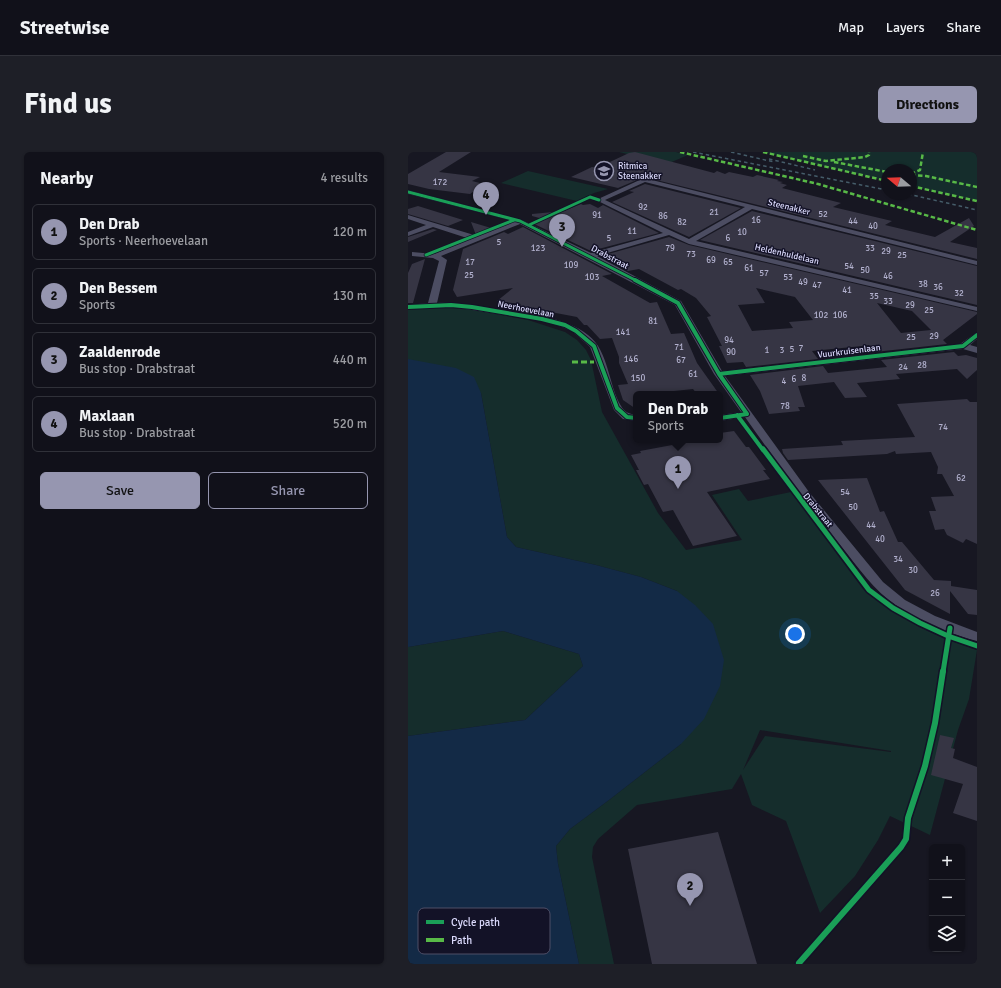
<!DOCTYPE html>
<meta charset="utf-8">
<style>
body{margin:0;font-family:Signika,sans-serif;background:#1e1f27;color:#f1f3f6}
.controls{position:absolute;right:12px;bottom:12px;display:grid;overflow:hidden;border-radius:6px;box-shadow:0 1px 3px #0004}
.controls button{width:36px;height:36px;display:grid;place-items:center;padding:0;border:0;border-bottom:1px solid #303139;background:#11111a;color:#f1f3f6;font:20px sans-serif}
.compass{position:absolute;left:473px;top:12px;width:36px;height:36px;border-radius:50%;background:#11111a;box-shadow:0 1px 3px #0004;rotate:289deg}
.you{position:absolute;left:387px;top:482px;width:14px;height:14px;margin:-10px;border:3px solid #fff;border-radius:50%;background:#1a73e8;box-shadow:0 0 0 6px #1a73e833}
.badge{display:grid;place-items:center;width:26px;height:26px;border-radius:50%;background:#9696b0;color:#111;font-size:13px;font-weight:700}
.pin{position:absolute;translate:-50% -33px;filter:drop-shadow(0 1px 2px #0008)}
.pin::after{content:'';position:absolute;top:21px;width:14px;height:12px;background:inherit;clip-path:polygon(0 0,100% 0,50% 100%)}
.popup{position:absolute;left:225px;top:239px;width:90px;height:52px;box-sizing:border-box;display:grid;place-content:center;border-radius:6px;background:#11111a;filter:drop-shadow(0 1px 3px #0005);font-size:13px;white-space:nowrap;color:#9c9da2}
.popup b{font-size:15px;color:#f1f3f6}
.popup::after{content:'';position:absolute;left:50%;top:100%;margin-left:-8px;border:8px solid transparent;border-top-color:#11111a}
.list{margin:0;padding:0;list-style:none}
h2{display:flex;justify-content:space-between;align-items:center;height:52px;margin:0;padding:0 16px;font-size:17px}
h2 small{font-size:13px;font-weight:400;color:#9c9da2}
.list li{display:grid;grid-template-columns:26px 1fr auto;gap:12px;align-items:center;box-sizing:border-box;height:56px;margin:0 8px 8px;padding:0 8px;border:1px solid #303139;border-radius:6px}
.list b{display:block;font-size:15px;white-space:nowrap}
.list p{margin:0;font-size:13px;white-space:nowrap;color:#9c9da2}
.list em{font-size:13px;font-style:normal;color:#9c9da2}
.actions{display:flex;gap:8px;padding:12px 16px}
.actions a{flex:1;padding:9px 0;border:1px solid #9696b0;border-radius:6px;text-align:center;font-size:14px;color:#9696b0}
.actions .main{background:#9696b0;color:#111}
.icon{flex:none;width:22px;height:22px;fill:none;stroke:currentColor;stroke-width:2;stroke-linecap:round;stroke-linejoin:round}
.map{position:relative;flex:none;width:569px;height:812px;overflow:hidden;border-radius:6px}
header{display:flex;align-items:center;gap:24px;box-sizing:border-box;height:56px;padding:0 20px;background:#11111a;border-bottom:1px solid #303139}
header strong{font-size:19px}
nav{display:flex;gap:22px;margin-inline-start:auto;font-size:14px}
.intro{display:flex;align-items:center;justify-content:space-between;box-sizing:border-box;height:96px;padding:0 24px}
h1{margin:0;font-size:28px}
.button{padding:10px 18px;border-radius:6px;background:#9696b0;color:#111;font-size:14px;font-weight:700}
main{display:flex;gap:24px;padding:0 24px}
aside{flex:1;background:#11111a;border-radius:6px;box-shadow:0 1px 3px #0004}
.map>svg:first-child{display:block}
.green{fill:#152d2c;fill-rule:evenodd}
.water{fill:#132a46}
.building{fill:#363544;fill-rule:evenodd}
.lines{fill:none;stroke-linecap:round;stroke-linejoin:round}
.minor{fill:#4c4d62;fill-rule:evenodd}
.rail{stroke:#455c69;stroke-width:1.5;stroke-dasharray:3.5 3;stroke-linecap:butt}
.quiet-far1{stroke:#58b947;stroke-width:2.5;stroke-dasharray:4.5 2.5;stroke-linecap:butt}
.quiet{stroke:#58b947;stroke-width:3;stroke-dasharray:6 3;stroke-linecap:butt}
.cycleway-far3-casing{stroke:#131227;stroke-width:4.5}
.cycleway-far2-casing{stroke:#131227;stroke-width:6}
.cycleway-far1-casing{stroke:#131227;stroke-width:8}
.cycleway-casing{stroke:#131227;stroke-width:9}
.cycleway-far3{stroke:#1a9f57;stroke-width:3}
.cycleway-far2{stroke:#1a9f57;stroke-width:4}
.cycleway-far1{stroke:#1a9f57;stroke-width:5}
.cycleway{stroke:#1a9f57;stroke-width:6}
.labels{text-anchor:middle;stroke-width:3;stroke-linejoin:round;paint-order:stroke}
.far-poi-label{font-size:9px;fill:#dbdafc;stroke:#131227;text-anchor:start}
.number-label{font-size:9px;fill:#b2b1ce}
.far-street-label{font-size:9px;fill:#dbdafc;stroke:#131227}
.key{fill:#131227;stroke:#4f4e67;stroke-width:1}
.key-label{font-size:11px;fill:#dbdafc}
</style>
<header>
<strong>Streetwise</strong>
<nav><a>Map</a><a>Layers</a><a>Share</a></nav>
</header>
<div class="intro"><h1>Find us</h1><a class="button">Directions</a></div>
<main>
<aside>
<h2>Nearby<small>4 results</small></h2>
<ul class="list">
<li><span class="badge">1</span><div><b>Den Drab</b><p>Sports · Neerhoevelaan</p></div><em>120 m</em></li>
<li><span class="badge">2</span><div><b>Den Bessem</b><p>Sports</p></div><em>130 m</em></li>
<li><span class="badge">3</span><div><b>Zaaldenrode</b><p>Bus stop · Drabstraat</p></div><em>440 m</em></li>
<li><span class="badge">4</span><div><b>Maxlaan</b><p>Bus stop · Drabstraat</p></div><em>520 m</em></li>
</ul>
<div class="actions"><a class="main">Save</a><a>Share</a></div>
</aside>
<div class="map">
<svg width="569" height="812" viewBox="0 0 569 812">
<rect width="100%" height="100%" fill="#171722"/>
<path class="green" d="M211,0h57l12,3 -21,9z
M355,0h214v49l-66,-15v-16h-24v11z
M120,19l80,18 -14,4 -17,8 -76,-18z
M29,155l33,2 58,11 37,12 12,8 9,10 5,10 11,52 56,101 28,37 56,-10 -30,-45 27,-6 9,12 43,-9 72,97c34,30 72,47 114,61l-8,49 -11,31 -28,105 -40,-19 -12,24 -23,36 -35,37 -34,-92 -34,-16 -11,-31 -9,15 -95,16 -39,34 -5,8 -1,10 22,107h-35l-21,-100 -2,-18 14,-17 39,-29 72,-56 -4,-153 -36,-14 -45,-12 -80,-18 -9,-10 -26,-144 -73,-34v-50zM352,578l131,21v1l-126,-16 -22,34z
M95,479l76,23 4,12 -58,54 -117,16v-89z"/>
<path class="water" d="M0,207l48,9 18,9 7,16 26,144 9,10 80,18 45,12 36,14 18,14 18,19 11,36 -4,26 -16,33 -23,25 -72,56 -39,29 -14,17 2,18 21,100h-171v-228l117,-16 58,-54 -4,-12 -76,-23 -95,16z"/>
<path class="building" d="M38,0h25l-32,20 41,5 -8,4 12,3 -14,10 -41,-5 -21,-5v-10z
M227,0l79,21 3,-2 8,3 4,-2 24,5 4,-2 22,5 -2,1 6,1 -3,1 7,2 -5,3 59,15 -8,4 59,14 -7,4 50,12 34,-19 5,8 -24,16 27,6v11l-333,-82 -26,11 -47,-11 21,-10 5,1 32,-15z
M237,32l96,24 -52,29 -77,-35 22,-10 -5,-1z
M173,52l2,1 7,-1 8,4 5,-3 56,28 -68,18 -59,-28 11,-4 -11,-3v-2l32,-3z
M10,54l45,14 -15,6 -40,-12v-5z
M344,59l225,55v39l-277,-65z
M63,70l20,6 -15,7z
M115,75l89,47 -10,2 48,27 7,-1 14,32 13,-1 13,30 22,31h-22l-4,-5 -28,3 1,2h-30v15l-13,-9 -5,-15 10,-1 -9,-21v-6l-7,-19 -12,1 -13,-14h-3l-7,-8 -58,-11 2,-2 -24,-3 16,-13 -56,9 -4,-7 10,-41 41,-17 4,2z
M25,77l4,1 -29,12v-5z
M261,85l20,8 288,67v2l-34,26 4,4 -72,8 -6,-7 -7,1 -50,5 6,8 -72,8 -3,-5 -16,1 -8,-17h3l-15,-29 4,-1 -15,-18 -15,-9 -3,1 -39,-21 -11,2 -27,-15zM348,136l39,9 18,23 -24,2 4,6 -41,3 -14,-26 27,-2zM469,151l35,8 19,19 -30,3z
M17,107l-12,44h-5v-30l4,-9z
M546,200l4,4 8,-1 11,3v12l-10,9 -10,-10 -61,5 4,5 -43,4 10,14 -22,1 -11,-16 -36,4 7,21h-7l2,4 -10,1 -21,2 -9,-23 -10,-16 73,-9 5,7 59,-6 -6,-7z
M559,247l3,3h7v142l-11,-5 -3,4 -16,-8 -3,-6 -9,1 -6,-19h7l-5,-14 23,-1 -12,-22h-5l1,-7 -7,-15 -35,2 -1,-3 -8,3 -99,6 -5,-7 -1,-4 61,-4 -2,-4 74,-4 -18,-33z
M326,279l12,16h3l17,23h-3l7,9 -63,13 30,44 -44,10 -20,-36 -10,2 -15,-28 -4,1 -8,-15h3l-8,-15 10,-2 -1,-2 59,-11h21v-7z
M459,326l13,34 4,-1 14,31h4l32,38 17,1v5l26,4v25l-9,-1 -18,-23v23l-45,-24 -87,-110z
M532,583l14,3 -3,10 4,1 -2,9 24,9v54l-24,-8 10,-29 -32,-9z
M310,680l39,132h-105l-24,-115z"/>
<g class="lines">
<path class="minor" d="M236,26l333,83v4l-225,-56 -56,32 281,66v4l-288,-67 -20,-9 -72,21 84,45 41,70 238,-27 17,-12v7l-7,6 7,2v6l-14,-4 -238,27 84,116 74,90 22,18 30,16 42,16v9c-28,-7 -56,-19 -80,-35 -23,-15 -39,-39 -56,-60 -34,-42 -65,-85 -96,-129l-25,4v-6l21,-3 -27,-38 -39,-69 -155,-81 -79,32 6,4 -10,43c23,-1 46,4 69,8 28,4 59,6 82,24 21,16 20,49 33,71 3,6 9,8 15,9v6l-13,-2 -9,-9 -24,-63 -17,-15 -11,-5 -20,-6 -70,-11 -21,-3 -43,2v-4l20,-2 11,-42 -6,-3 -21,-2v-4l22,2 36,-15 -37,-12 -25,9v-4l18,-7 -18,-6v-4l66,20 1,2 38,-16 -105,-27v-4l114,30 69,33 72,-20 -67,-33zM237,30l100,25 -56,32 -84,-39z"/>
<path class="rail" d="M285,0l194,38
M323,0l43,10
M361,7l46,11
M500,42l69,16"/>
<path class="quiet-far1" d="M272,0l138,32 159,46
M355,0l124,29
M395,4l23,5 39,-4 4,-2v-3
M426,10l53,10
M503,22l9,-4 3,-18
M503,23l15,1 51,11
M503,34l66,15"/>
<path class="quiet" d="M164,210h22"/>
<defs>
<path id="cycleway-far3" d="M0,40l112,29 117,60
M121,73l61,-28 9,3
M18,103l88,-35"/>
<path id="cycleway-far2" d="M227,128l43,23 41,71 28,40 -27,4
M0,155l43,-2 21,2 70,12 23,6 11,6 18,15 23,62 10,9 9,1
M311,222l244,-28 14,-11
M329,263l26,35"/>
<path id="cycleway-far1" d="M355,297l106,141 24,18 27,15 28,13 29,10
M535,520l7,-44"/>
<path id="cycleway" d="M391,811l102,-116 5,-8 2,-21 17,-52 10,-43 8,-52"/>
</defs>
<use href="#cycleway-far3" class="cycleway-far3-casing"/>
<use href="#cycleway-far2" class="cycleway-far2-casing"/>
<use href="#cycleway-far1" class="cycleway-far1-casing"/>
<use href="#cycleway" class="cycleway-casing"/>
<use href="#cycleway-far3" class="cycleway-far3"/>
<use href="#cycleway-far2" class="cycleway-far2"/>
<use href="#cycleway-far1" class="cycleway-far1"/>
<use href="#cycleway" class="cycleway"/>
</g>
<defs>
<symbol id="school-ring" viewBox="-11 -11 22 22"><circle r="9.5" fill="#131227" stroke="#9696b0" stroke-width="1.5"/><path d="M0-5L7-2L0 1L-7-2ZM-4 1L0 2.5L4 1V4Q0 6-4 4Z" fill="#9696b0"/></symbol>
</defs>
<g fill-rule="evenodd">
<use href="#school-ring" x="185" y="8" width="22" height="22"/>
</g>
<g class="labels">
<g class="far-poi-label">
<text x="210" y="17">Ritmica<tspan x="210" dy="10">Steenakker</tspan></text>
</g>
<g class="number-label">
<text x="32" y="33">172</text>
<text x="235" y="58">92</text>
<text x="306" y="63">21</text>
<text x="415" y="65">52</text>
<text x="189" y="66">91</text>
<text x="255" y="67">86</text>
<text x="348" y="71">16</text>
<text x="445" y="72">44</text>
<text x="274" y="73">82</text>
<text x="465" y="77">40</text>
<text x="224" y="82">11</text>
<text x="334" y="83">10</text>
<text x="201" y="89">5</text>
<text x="320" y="89">6</text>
<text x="91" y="93">5</text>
<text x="130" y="99">123</text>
<text x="262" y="99">79</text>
<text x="462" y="99">33</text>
<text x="478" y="102">29</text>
<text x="283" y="105">73</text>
<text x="494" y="106">25</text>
<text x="303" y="111">69</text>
<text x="62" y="113">17</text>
<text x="320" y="113">65</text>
<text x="163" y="116">109</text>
<text x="441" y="117">54</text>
<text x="341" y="119">61</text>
<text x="457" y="121">50</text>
<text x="356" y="124">57</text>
<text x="61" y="126">25</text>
<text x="480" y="127">46</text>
<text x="184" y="128">103</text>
<text x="380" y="128">53</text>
<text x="395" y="133">49</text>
<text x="515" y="135">38</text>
<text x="409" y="136">47</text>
<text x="530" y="138">36</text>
<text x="439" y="141">41</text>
<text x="551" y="144">32</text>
<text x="466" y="147">35</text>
<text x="480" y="152">33</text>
<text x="502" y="156">29</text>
<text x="521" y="161">25</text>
<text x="413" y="166">102</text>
<text x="432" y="166">106</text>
<text x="245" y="172">81</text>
<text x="215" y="183">141</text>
<text x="526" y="187">29</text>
<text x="503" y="188">25</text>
<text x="321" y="191">94</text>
<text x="271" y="198">71</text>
<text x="393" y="199">7</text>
<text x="384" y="200">5</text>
<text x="359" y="201">1</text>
<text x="374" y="201">3</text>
<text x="323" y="203">90</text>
<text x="223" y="210">146</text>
<text x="273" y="211">67</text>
<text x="514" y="216">28</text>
<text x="495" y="218">24</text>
<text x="285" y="225">61</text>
<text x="230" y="229">150</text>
<text x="396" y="229">8</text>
<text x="386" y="230">6</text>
<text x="376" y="232">4</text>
<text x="377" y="257">78</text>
<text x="535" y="278">74</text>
<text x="553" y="329">62</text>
<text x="437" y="343">54</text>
<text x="445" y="358">50</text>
<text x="463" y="376">44</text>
<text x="472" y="390">40</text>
<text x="490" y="410">34</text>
<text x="505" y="421">30</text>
<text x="527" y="444">26</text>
</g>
<g class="far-street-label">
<text transform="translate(381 55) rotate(14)" y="3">Steenakker</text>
<text transform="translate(379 102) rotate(13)" y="3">Heldenhuldelaan</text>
<text transform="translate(202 105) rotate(28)" y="3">Drabstraat</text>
<text transform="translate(118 157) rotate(11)" y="3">Neerhoevelaan</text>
<text transform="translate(441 199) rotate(-7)" y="3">Vuurkruisenlaan</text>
<text transform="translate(410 358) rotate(51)" y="3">Drabstraat</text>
</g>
</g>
<rect x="10" y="756" width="132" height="46" rx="6" class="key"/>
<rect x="18" y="768" width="18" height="4" fill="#1a9f57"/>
<rect x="18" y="786" width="18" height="4" fill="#58b947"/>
<g class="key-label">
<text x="43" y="774">Cycle path</text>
<text x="43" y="792">Path</text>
</g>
</svg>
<div class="controls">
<button>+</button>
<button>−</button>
<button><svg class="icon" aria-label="layers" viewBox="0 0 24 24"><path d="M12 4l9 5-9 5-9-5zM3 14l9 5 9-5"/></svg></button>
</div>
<svg class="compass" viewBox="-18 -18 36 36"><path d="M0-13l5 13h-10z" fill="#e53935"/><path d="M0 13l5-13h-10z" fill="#9c9da2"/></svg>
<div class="you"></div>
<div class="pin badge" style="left:270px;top:337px">1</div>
<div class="popup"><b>Den Drab</b>Sports</div>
<div class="pin badge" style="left:282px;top:754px">2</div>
<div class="pin badge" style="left:154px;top:95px">3</div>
<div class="pin badge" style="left:78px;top:63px">4</div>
</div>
</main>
